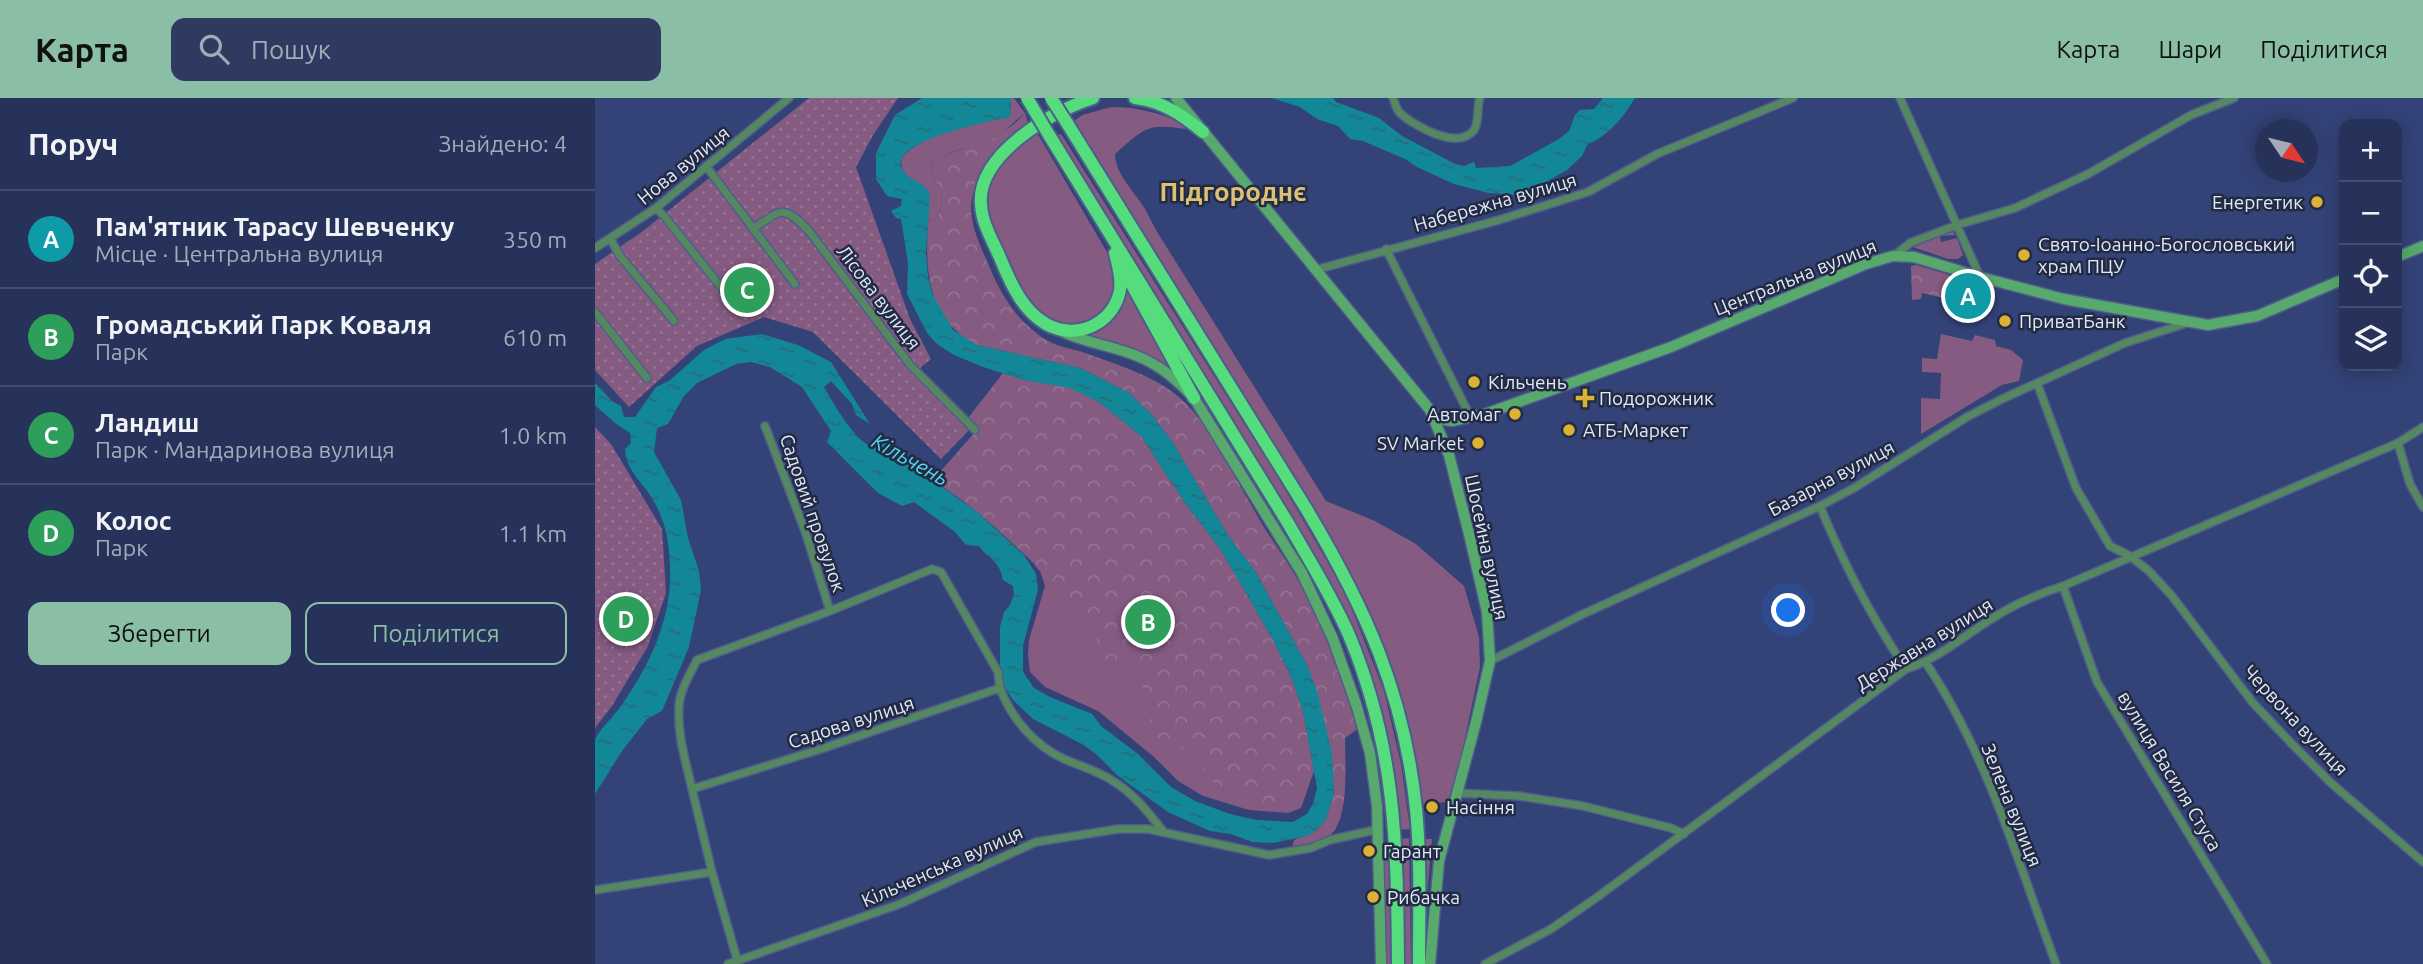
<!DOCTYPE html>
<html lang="uk">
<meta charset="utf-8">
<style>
body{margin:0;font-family:Ubuntu,sans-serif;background:#2e3a5f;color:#f1f3f6}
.controls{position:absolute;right:21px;top:21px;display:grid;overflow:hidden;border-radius:14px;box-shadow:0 4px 18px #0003}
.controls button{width:63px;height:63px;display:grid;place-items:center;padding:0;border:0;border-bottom:2px solid #424d6f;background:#263259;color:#f1f3f6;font:35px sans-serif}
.compass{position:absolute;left:1660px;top:21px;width:63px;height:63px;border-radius:50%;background:#263259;box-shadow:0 4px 18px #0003;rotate:125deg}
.you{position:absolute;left:1194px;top:513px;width:24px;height:24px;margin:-18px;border:5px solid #fff;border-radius:50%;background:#1a73e8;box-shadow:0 0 0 10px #1a73e833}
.badge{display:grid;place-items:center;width:46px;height:46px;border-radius:50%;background:#8abfa5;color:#fff;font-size:23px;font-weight:700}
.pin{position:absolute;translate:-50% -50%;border:4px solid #fff;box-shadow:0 2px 7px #0006}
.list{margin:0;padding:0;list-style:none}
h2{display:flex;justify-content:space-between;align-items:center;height:91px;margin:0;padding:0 28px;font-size:30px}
h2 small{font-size:23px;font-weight:400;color:#a4aaba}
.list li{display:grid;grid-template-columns:46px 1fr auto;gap:21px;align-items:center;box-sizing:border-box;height:98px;padding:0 28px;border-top:2px solid #424d6f}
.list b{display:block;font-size:26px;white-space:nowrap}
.list p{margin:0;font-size:23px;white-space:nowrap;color:#a4aaba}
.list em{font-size:23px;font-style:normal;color:#a4aaba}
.actions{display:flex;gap:14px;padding:21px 28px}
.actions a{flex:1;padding:16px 0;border:2px solid #8abfa5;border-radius:14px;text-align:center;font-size:24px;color:#8abfa5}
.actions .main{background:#8abfa5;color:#111}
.icon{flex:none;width:38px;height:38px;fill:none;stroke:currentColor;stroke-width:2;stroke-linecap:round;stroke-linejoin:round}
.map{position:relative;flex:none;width:1828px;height:866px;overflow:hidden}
header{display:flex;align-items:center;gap:42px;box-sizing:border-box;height:98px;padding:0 35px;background:#8abfa5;color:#111}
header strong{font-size:33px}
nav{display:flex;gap:38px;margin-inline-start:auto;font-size:24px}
.search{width:490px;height:63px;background:#2e3a5f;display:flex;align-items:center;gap:18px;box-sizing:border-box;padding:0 24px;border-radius:14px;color:#a4aaba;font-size:26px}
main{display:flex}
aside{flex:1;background:#263259}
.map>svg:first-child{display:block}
.green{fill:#855b81}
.forest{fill:url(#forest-crowns)}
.garden{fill:url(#garden-dots)}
.water{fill:url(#water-ripples)}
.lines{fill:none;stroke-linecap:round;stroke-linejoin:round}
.street-casing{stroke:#4f5d8c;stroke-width:10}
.secondary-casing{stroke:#4f5d8c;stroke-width:13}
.highway-casing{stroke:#4f5d8c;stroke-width:16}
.street{stroke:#558760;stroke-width:7}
.secondary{stroke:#58aa6c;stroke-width:10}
.highway{stroke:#55dd7d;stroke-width:12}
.highway-bridge-casing{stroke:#4f5d8c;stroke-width:16;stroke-linecap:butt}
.highway-bridge{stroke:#55dd7d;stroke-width:12}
.poi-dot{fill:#dbb233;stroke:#232b43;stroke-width:2.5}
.labels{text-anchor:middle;stroke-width:5;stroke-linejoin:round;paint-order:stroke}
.street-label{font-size:19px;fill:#e1e8fb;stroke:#232b43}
.poi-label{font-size:19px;fill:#e1e8fb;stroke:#232b43;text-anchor:start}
.water-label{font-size:21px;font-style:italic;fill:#50d9ee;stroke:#232b43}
.district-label{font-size:26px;font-weight:bold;fill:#dcc075;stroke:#232b43}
</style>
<header>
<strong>Карта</strong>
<div class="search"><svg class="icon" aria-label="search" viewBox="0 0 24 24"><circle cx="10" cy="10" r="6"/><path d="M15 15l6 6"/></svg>Пошук</div>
<nav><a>Карта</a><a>Шари</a><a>Поділитися</a></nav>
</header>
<main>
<aside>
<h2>Поруч<small>Знайдено: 4</small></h2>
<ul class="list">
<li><span class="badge" style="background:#0f9aa8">A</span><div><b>Пам'ятник Тарасу Шевченку</b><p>Місце · Центральна вулиця</p></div><em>350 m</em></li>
<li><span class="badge" style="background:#2e9e5b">B</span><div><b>Громадський Парк Коваля</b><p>Парк</p></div><em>610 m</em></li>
<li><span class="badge" style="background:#2e9e5b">C</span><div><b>Ландиш</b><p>Парк · Мандаринова вулиця</p></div><em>1.0 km</em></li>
<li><span class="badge" style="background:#2e9e5b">D</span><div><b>Колос</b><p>Парк</p></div><em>1.1 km</em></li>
</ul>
<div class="actions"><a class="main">Зберегти</a><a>Поділитися</a></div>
</aside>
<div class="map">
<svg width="1828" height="866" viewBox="0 0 1828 866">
<defs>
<pattern id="forest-crowns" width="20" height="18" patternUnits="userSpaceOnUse" patternTransform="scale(1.75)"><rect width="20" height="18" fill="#855b81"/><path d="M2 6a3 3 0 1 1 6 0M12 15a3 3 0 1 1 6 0" fill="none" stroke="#967394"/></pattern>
<pattern id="garden-dots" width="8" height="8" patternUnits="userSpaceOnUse" patternTransform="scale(1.75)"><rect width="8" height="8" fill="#855b81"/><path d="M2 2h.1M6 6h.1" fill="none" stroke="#967394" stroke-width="1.8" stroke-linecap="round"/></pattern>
<pattern id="water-ripples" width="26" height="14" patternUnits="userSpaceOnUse" patternTransform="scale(1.75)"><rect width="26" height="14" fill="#128797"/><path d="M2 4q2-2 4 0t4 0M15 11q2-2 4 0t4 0" fill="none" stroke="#266d79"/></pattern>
</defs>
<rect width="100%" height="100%" fill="#334277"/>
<path class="green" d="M416,0h3l11,15c-12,9 -22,21 -35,28 -19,8 -42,8 -58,22 -4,20 22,26 3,57l-7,2c3,-26 -14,-34 -26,-53l-1,-10c20,-26 77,-36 109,-42z
M516,9c27,0 49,6 74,17v5c-39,-6 -41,0 -70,25 0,20 20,38 30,55 5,9 9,18 14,26l167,266 49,20 41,23 48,42 15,51 1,30 -19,90 -13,45 -27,2 -16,-88 -24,-76 -22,-49 -64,-110 -221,-360 8,-6z
M441,33l78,133 1,30 -10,18 -27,15 -21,-3 -25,-18 -12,-16 -33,-75v-29l18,-29z
M466,36l215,340 69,118 39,99 17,73 9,65 -10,1 -5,-40 -36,-137 -241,-417 -61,-100z
M1357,131l3,6 -15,1 1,6 16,-4 6,17 -5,4h-10l-35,-12 -2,-3z
M529,184l50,89 -27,-17 -66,-20h7z
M1346,236l31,7 3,-6 20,5 1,6 15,4 12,10 -4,21 -17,4 -81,49v-36l19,1 1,-26 -19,-1v-14l15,1z
M438,466l281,207 -13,37 -13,5 -39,-3 -46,-14 -25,-15 -24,-24 -56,-46 -53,-24 -15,-15 -2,-17 1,-15 16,-54 -5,-15z
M814,740l2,126h-9l-2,-125z
M827,741h10l-8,92z
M794,745l2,121h-6l-1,-120z"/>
<path class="forest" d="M430,15l3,10c-30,22 -62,55 -56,96 3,17 11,33 18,49 12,30 30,56 58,73 13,7 27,8 40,13 38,14 78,25 105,57 24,29 42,67 61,99 15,28 36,53 50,81 22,44 40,91 55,137l-14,10c0,23 5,83 -16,98 -6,5 -28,9 -37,12l2,-8 23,-10 9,-11 8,-26 -3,-44 -23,-82 -53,-96 -26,-34 -56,-94 -21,-28 -23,-22 -49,-25 -103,-23c-50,-25 -52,-73 -49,-123l7,-2c19,-31 -7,-37 -3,-57l8,-7 49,-15 25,-17z
M1321,167l34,10 -6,23 -22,-5 -1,6 -9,1 -1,-34z
M408,275l21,7 46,7 29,15 42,34 42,64 38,50 51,88 19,39 12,34 11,60 -11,17 -22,21 -62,-24 -17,-10 4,-16 -13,-8 -24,-4 -18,-16 -2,-31 -16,-32h-17l-13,-6c2,-38 -96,-125 -126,-150 -14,-12 -29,-21 -44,-32l42,-48 -10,-10z"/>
<path class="garden" d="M214,0h89l-25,37 -17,32 54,152 21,40 -11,9 54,57 -33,34 -128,-127 -49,-15 -67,29 -68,61 -34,-37v-106l48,-33z
M0,329l16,17 51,85 4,64 -18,53 -36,60 -17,22z"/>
<path class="water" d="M327,0h89l-1,19c-20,4 -114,23 -109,48 3,17 23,13 29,30l-4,57 2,25 4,16 21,37 24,15 103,23 49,25 23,22 21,28 56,94 26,34 53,96 9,24 14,58 2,22 1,22 -8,26 -9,11 -10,6 -34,7 -21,-1 -21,-8 -21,-3 -42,-19 -50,-36 -22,-22 -14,-10 -49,-25 -20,-19 -8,-12 -5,-22v-39l4,-15 6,-7 4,-11 -1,-8 -10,-6c-4,-21 -13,-19 -24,-34l-13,-1 -11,-13 -41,-30 -12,4 -24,-13 -51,-51 4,-11 -29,-44 -32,-20 -19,-5 -15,2 -39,19 -13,13 -16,28 -11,4 -3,24 27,48 7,38 11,33 2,19 -12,57 -27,64 -15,8 -25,32 -27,43c0,-13 0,-43 0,-54 3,-9 20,-25 26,-34 26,-37 46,-77 49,-123 1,-29 -2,-59 -17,-83 -10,-18 -27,-29 -28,-51l6,-6 -1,-10 -15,-10 -20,-18v-22l17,18 9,5 3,11h11l21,-30 13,-6 35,-31 21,-11 37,-5 36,11 33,17 39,62 -14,-9 -4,-11 -21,-23 -7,6c10,17 32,57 51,61l14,-8 18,22 69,49 48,44 12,19 2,16 -15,55v27l11,16 16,9 42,17 9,12 37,28 33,33 24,14 35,13 27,6 36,2 14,-8 6,-10 4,-16 -14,-77 -12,-34 -19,-39 -51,-88 -38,-50 -42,-64 -42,-34 -29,-14 -46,-8 -41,-13 -29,-12 -17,-11 -10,-11 -20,-39 1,-31 -7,-44 -5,-1 -5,-7 10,-5 1,-7 -15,-3 -11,-17v-26l19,-38z
M677,0h61l3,4 43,16 23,18 53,28 9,2 10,-4 2,6 34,-2 49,-27 10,-8 6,-16 5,-5 14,-1 9,-11h32c-13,21 -25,36 -48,47l-5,11 -15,14 -35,20 -17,5 -26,-2 -35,-9 -37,-17 -12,-8 -42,-18 -13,-2 -12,-13 -21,-7 -17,-12z"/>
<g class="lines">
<defs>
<path id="street" d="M798,0c2,5 3,11 7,15 14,13 58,38 74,17 6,-9 2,-22 6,-32
M1305,0l80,179
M111,68l89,118
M61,110l9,9 67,84
M158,131c29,-20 30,-25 56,2l102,135 64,64
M16,142l9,16 54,65
M0,150l61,-40 133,-110
M791,151l85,169
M1299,158l16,-13 47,-18 58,-17 73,-34 103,-59 43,-17
M720,172l184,-50 89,-28 69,-38 136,-56
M0,214l52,66
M1442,285l39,105 34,58 20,10 19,15 23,25 81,107 39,41 39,39 92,79
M170,328l41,108 24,77
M1803,345l12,41 13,23
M1225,408c23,57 52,112 86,163
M1468,488l34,96 170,282
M895,563l91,-46 239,-109 34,-18 113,-71 35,-18 123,-56 62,-20
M1331,565c61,91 92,199 130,301
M97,691c-6,-27 -15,-54 -13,-83 1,-16 11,-32 18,-46l133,-49 102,-42 9,3 57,100 2,16
M863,695l61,3 64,10 88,22 13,6
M117,774l25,87
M0,792l117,-18 -20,-83 129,-40 179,-61c11,30 35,58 64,71 16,7 34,12 49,22 21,13 35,31 50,50
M133,866l172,-60 136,-62 82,-13h30l121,26 42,-7 19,-8 49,-11
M890,866l66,-35 45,-31 310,-229c32,-10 56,-32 84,-49 22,-15 48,-26 73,-34l335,-143 25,-16"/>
<path id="secondary" d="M581,0l254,312 19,45 21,83 17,74 3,49 -14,61 -37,139 -9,103
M1802,159l26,-11
M468,234c24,11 50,14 74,24 23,9 40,24 57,42l108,175 31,66 23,65 14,49 7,53 4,158
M838,315l7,6 12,2 33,-7 186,-67 195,-83 27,-8 21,1 66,20 84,22 144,26 49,-9 87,-37"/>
<path id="highway" d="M498,0c-41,13 -117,57 -112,107 1,19 13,38 20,55 10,24 22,51 45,64 30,17 68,0 74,-34 2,-12 -2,-25 -5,-37
M540,0c28,3 48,18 68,34
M472,25l240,387c59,99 97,183 109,299 5,51 3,104 3,155
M454,37l239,388c21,37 44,73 61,112 47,113 48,210 49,329
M530,174l69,126"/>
</defs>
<use href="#street" class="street-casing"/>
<use href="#secondary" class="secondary-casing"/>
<use href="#highway" class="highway-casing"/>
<use href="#street" class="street"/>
<use href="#secondary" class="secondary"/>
<use href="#highway" class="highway"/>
<defs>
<path id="highway-bridge" d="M432,0l22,37
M456,0l16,25"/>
</defs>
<use href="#highway-bridge" class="highway-bridge-casing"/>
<use href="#highway-bridge" class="highway-bridge"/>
</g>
<g class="poi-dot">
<circle cx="1722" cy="104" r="7"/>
<circle cx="1429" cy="157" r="7"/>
<circle cx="1410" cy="223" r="7"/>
<circle cx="879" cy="284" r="7"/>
<path d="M986.5 289.5h7v7h7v7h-7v7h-7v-7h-7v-7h7z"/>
<circle cx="920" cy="316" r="7"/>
<circle cx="974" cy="332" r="7"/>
<circle cx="883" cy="345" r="7"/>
<circle cx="837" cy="709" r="7"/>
<circle cx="774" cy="753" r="7"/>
<circle cx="778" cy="799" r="7"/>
</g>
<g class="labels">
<g class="street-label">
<text transform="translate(88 67) rotate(-39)" y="7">Нова вулиця</text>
<text transform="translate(900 104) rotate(-16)" y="7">Набережна вулиця</text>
<text transform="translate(1200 179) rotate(-22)" y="7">Центральна вулиця</text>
<text transform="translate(284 199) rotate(53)" y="7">Лісова вулиця</text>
<text transform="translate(1236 380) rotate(-28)" y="7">Базарна вулиця</text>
<text transform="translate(218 415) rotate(71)" y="7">Садовий провулок</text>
<text transform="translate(892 449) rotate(78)" y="7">Шосейна вулиця</text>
<text transform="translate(1329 546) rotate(-32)" y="7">Державна вулиця</text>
<text transform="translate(1701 622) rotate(47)" y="7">Червона вулиця</text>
<text transform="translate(256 624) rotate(-18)" y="7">Садова вулиця</text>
<text transform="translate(1575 673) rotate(59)" y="7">вулиця Василя Стуса</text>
<text transform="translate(1417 707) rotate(68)" y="7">Зелена вулиця</text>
<text transform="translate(347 768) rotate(-24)" y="7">Кільченська вулиця</text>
</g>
<g class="poi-label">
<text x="1708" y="111" text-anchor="end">Енергетик</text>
<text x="1443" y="153">Свято-Іоанно-Богословський<tspan x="1443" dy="22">храм ПЦУ</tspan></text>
<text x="1424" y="230">ПриватБанк</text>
<text x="893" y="291">Кільчень</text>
<text x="1004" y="307">Подорожник</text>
<text x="906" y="323" text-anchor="end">Автомаг</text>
<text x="988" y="339">АТБ-Маркет</text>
<text x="869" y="352" text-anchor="end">SV Market</text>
<text x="851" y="716">Насіння</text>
<text x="788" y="760">Гарант</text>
<text x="792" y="806">Рибачка</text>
</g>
<g class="water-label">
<text transform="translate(315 362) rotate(29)" y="7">Кільчень</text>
</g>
<g class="district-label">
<text x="638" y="103">Підгороднє</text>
</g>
</g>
</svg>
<div class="controls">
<button>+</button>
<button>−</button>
<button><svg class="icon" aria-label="locate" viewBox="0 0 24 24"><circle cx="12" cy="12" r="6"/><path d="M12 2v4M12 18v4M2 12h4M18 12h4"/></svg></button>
<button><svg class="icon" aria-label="layers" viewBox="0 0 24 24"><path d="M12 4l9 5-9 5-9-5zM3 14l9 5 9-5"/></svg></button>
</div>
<svg class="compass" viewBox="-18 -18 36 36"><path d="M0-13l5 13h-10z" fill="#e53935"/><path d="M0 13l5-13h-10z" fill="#a4aaba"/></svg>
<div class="you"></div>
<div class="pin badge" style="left:1373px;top:198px;background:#0f9aa8">A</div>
<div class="pin badge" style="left:553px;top:524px;background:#2e9e5b">B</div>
<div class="pin badge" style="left:152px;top:192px;background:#2e9e5b">C</div>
<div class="pin badge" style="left:31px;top:521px;background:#2e9e5b">D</div>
</div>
</main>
